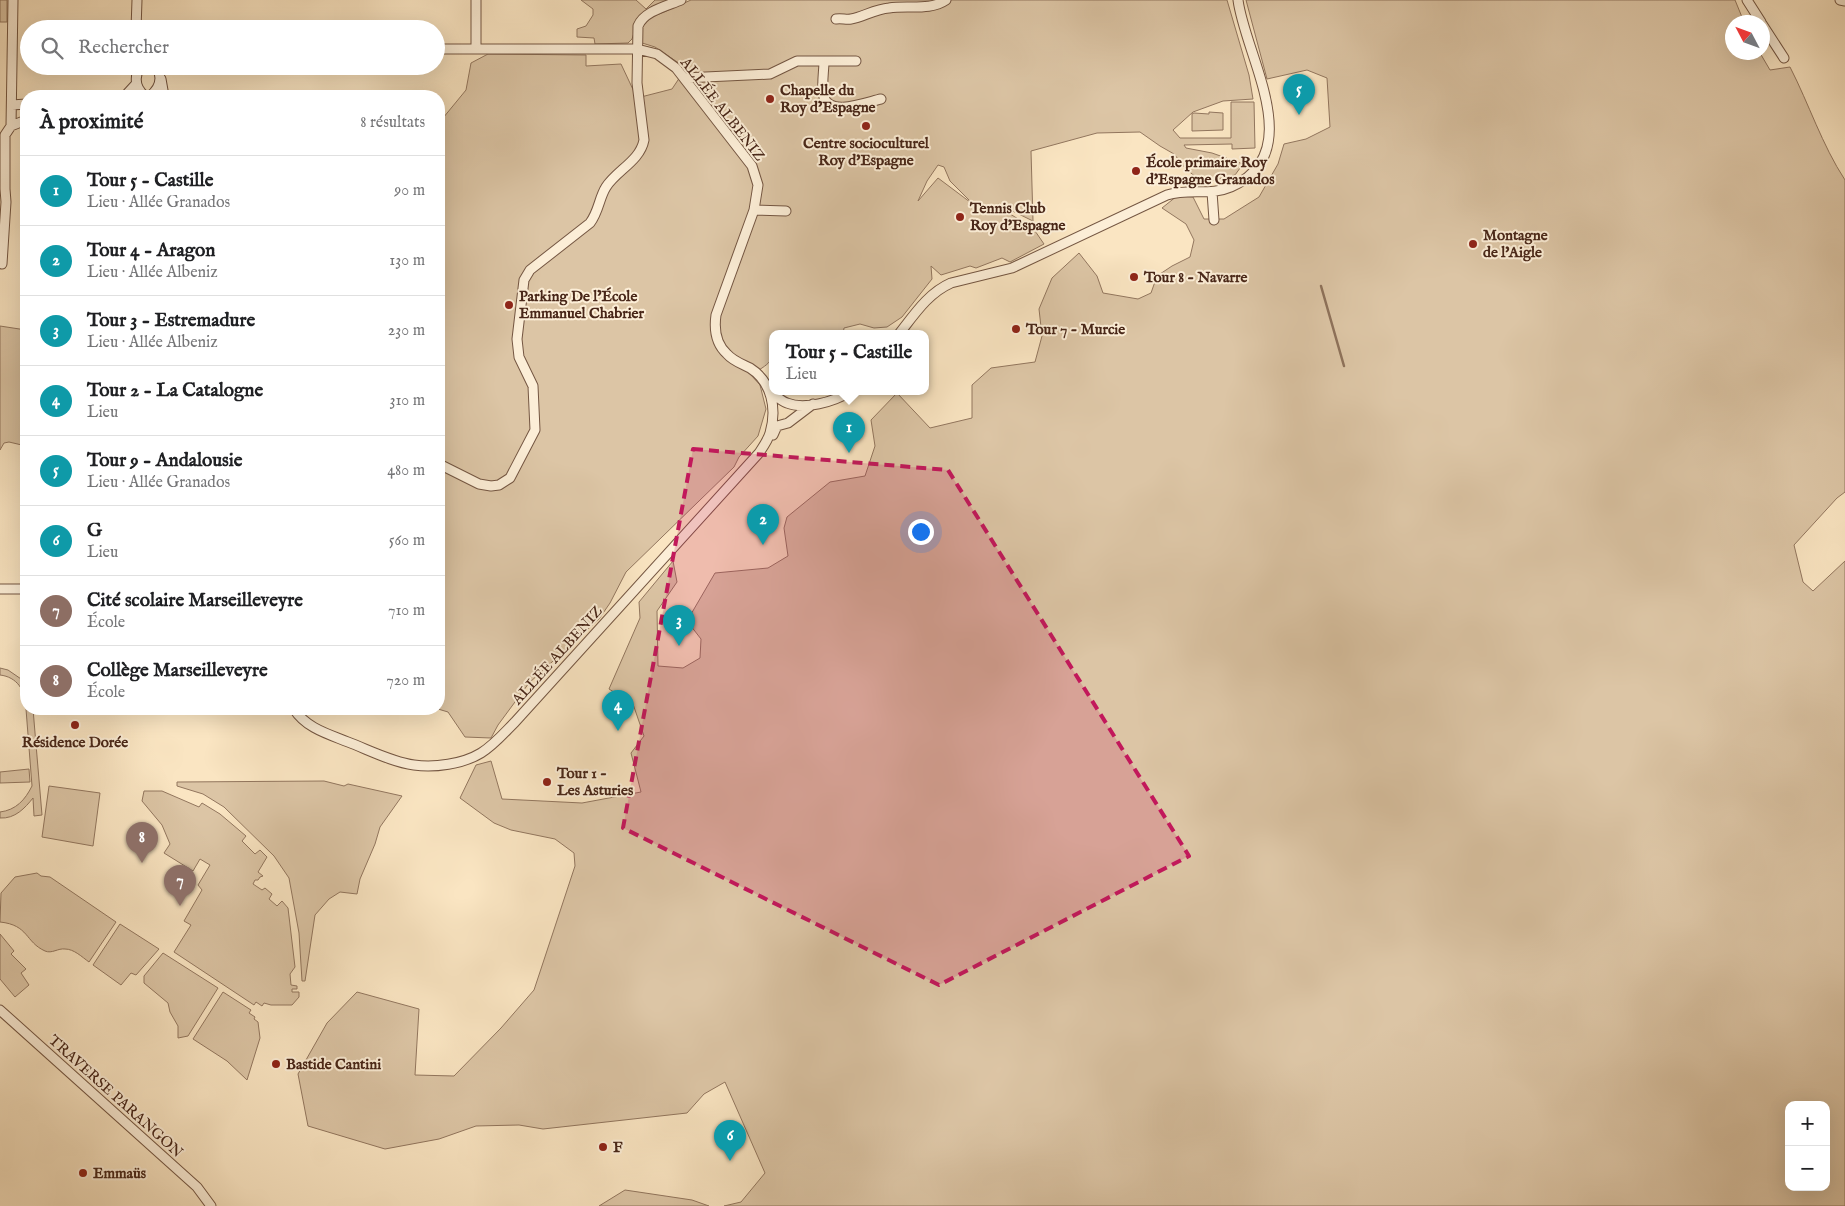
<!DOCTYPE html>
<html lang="fr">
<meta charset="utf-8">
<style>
body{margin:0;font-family:"IM FELL English",serif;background:#f6f6f6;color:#202124}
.controls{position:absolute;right:15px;bottom:15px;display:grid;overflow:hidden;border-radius:10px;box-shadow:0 5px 20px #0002}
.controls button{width:45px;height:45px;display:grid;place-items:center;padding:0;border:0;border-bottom:1px solid #e0e0e0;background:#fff;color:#202124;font:25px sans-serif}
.compass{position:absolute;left:1725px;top:15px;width:45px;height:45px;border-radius:50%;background:#fff;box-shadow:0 5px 20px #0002;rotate:311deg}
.you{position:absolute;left:920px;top:531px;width:18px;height:18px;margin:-12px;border:4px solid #fff;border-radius:50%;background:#1a73e8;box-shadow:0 0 0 8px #1a73e833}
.badge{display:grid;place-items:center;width:32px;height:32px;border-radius:50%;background:#7c3aed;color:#fff;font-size:16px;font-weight:700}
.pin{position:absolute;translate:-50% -41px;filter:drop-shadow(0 1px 2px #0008)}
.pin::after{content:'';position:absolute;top:26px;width:18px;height:15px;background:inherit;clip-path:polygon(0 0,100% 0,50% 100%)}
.popup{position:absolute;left:769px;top:330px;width:160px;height:65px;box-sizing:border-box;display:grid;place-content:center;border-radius:10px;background:#fff;filter:drop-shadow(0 1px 4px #0005);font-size:16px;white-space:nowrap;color:#757577}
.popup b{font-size:19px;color:#202124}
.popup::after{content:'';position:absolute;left:50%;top:100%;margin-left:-10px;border:10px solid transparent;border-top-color:#fff}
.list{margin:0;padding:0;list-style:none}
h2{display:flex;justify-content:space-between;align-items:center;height:65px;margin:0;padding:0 20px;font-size:21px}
h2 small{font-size:16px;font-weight:400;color:#757577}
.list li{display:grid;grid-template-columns:32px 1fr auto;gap:15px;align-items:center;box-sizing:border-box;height:70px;padding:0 20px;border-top:1px solid #e0e0e0}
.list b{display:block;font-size:19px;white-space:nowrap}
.list p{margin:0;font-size:16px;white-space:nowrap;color:#757577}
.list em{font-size:16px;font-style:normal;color:#757577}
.icon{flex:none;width:28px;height:28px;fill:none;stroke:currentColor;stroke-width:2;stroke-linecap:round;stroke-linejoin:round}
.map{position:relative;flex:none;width:1845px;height:1206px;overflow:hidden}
.search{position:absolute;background:#fff;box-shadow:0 5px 20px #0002;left:20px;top:20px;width:425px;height:55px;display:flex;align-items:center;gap:12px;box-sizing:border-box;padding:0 18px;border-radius:28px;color:#757577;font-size:19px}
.panel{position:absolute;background:#fff;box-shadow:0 5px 20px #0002;left:20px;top:90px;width:425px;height:625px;border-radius:20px}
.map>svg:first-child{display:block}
.green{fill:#dcc5a5;stroke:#92765e;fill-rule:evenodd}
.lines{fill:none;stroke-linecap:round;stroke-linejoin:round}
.stream{stroke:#8e725b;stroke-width:2.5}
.minor-casing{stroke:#745642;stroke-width:11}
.minor{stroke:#fceed7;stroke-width:9}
.marked{fill:#c2185b;fill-opacity:0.2;stroke:#c2185b;stroke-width:4;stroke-dasharray:10 6;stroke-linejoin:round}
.poi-dot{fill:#8f2418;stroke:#fceed7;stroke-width:2}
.labels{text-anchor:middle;stroke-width:4;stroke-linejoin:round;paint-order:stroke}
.poi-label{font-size:15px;font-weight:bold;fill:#482618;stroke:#fceed7;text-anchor:start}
.street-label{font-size:15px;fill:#482618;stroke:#fceed7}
</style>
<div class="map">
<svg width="1845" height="1206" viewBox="0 0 1845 1206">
<rect width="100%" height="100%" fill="#fae5c2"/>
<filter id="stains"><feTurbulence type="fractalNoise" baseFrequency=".004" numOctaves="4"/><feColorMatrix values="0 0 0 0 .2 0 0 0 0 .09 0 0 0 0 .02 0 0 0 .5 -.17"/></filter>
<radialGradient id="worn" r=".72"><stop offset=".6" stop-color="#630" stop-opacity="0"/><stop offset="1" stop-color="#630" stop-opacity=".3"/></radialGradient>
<path class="green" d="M0,0h7v22h-7z
M581,0h55l10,9 9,-9h15l-32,21 -6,18 -4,4 -33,1 -1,-6 -17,-1v-8l9,-3 7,-11v-6z
M691,0h536l22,75 4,24 -30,2 -30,11 -20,18 7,8h51v-36h23l1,46 -23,1v-5l-48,1 2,3 26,5 31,11 -8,11 -24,6 -14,-3 -11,-9 -12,-15 -14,-8 -20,-14 -43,1 -66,18 2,70 -35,-17 -1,2 36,22 11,16 -34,18 -8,-4 -26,10 -6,-2 -29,9 -10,-9 1,13 -30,38 -15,10 -13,1 -14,-4 -16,4 -1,6h-70c0,28 2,26 -22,41l9,10 6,24 -8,27 -19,21 -5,10 -108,105 -16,31 -11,16 -70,64 -31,42 -7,13 -26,-1 -17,-25 -10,-3 1,-590 4,-1 23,-28 5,-27 17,-9 98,1v11l35,-2 16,34 35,-9 14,-21 -31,-21 -16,-5 2,-13 7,-10zM938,165l6,2 6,14 24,24 -36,-27 -20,23 9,-20z
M1246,0h489l9,22h-12v30l28,1 10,17 20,-3c19,37 32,78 55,113v312l-8,6 -43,47 9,37 10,9 32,-30v645h-1121l17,-4 24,-29 -40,-91 -21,12 -17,19 -144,16 -24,-4 -43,1 -37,13 -54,10 -77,-23 -10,-52 29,-51 30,-31 62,17 -4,66 39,1 47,-48 33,-38 41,-124 -1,-13 -19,-14 -44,-9 -17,-7 -34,-25 16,-33 15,-4 11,38 80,4 59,-11 -10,-39 13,-17 -11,-32 -24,-15 31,-71 -1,-16 34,-41 4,21 -20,29 1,55 25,2 17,-10 1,-19 -14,-18 28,-48 53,-5 20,-12 -4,-28 3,-11 43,-35 35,-6 10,-30 -4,-26 26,-27 33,35 42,-10v-33l19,-17 44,-6 7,-26 -3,-27 13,-31 27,-25 18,23 6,17 35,6 13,-6 6,-17 15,-10 18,-9 4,-17 -8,-16 -24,-16 15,-12 16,1 11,22h20l35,-22 19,-33 6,-20 22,-5 24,-12 -3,-49 -20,-8 -40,9zM1789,1105h37v82h-37z
M1209,112l14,1v17l-31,1v-17l2,-1 15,1z
M0,326l26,4v116l-17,-4 -5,1 -4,7z
M22,659l4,1v46c-1,-16 -9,-29 -26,-31v-7l8,2 16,11z
M26,709h7l9,106 -8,1 -1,-18c-8,10 -18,21 -33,20v-6c16,-2 25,-12 32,-26z
M29,769l1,13 -30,1v-11z
M324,781l20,5 4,-2 54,12 -22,31 -5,17 -15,35 -3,15 -17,-2 -11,7 -14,16 -10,66h-3l-3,-48 -10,-55 -15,-22 -50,-49 -21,-13 -26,-8v-4z
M49,786l51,7 -7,53 -51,-9z
M144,791h18l37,16 3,-4 18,11 26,22 -4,5 13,13 5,-4 7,7 -9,15 5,4 -3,1 -2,3h-3l-2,4 9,6 3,-2 7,6 -3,5 8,7 5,-5 6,7 7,59 -5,7 1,11 6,1v3h-5v3h7v5l-7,8h-21l-7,-2 -2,3 -6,-4 -2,3 -80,-53 17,-27 -7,-4 18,-31 -4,-5 12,-20 -10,-6 -7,12 -29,-18 6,-9 -8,-19 -20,-24z
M37,873l4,3 9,1 66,45 -27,40c-7,-5 -15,-13 -24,-13 -7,-1 -13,5 -20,2 -20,-9 -16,-26 -45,-29l1,-29 14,-16z
M120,924l39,25 -23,26 -5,-2 -10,12 -28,-20z
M0,934l14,17 -3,3 15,15 -5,4 8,12 -14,12 -15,-18z
M163,953l55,35 -30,48 -10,2v-12l-8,-14 -2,-9 -24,-20v-7z
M223,992l28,18 -2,3 6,4 -1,2 4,3 2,16 -13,42 -20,-19 -34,-22z
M625,1190l67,10 17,6h-110z"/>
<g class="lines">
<path class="stream" d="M1321,286l23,80"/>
<defs>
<path id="minor" d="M1747,0l14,22
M1840,0l5,1
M836,19c6,-1 10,1 15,0 12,-2 24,-10 38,-11 19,-3 41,3 57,-8
M1762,24l22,34
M136,29l1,-29
M476,49v-49
M824,61c0,11 -3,25 0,36 5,20 43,5 57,2
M140,66c-6,11 -5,22 5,30
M684,78l86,-4 27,-13h59
M161,79l3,17
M125,96l11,-12
M150,96c10,-8 13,-19 6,-30
M12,105l14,-1
M11,126l15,-6
M1212,192l2,28
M754,210l32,1
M2,264l4,-62 -1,-13v-54l6,-9 2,-126
M899,334c15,-19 29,-41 52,-51l61,-15 155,-73c21,-7 44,1 64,-8 78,-34 14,-131 7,-187
M771,392c5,4 10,9 16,11 17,7 47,-1 62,-11
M773,435l4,-9 11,-3 25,-19
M439,464l40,20 12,2 8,-1 11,-7 25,-48 -2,-44 -14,-29 -2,-18 7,-59 6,-10 60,-47c9,-12 9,-25 16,-36 11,-17 34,-26 38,-47l-7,-57 1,-57c6,-15 29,-20 43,-26
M0,589h26
M294,709c12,19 34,25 54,33 21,8 44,20 66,23 20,3 49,-1 67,-12 13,-8 23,-20 34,-31l244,-269c4,-6 9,-13 11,-20 7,-24 2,-51 -20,-65 -8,-4 -17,-7 -23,-14 -11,-10 -13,-25 -11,-39l38,-105 4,-25 -6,-19 -76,-98 -19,-14 -20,-5h-201
M0,1010l197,177 14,19"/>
</defs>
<use href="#minor" class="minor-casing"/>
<use href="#minor" class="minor"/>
</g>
<path class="marked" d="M693,449l255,21 241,386 -250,129 -316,-157z"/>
<g class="poi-dot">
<circle cx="770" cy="99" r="5"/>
<circle cx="866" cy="126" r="5"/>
<circle cx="1136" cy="171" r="5"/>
<circle cx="960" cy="217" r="5"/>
<circle cx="1473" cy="244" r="5"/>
<circle cx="1134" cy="277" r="5"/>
<circle cx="509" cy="305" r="5"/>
<circle cx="1016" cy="329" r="5"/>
<circle cx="75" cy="725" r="5"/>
<circle cx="547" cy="782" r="5"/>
<circle cx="276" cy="1064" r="5"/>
<circle cx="603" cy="1147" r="5"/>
<circle cx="83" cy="1173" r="5"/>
</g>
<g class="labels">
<g class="poi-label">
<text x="780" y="95">Chapelle du<tspan x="780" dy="17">Roy d’Espagne</tspan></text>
<text x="866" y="148" text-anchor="middle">Centre socioculturel<tspan x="866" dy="17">Roy d'Espagne</tspan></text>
<text x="1146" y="167">École primaire Roy<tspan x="1146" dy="17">d'Espagne Granados</tspan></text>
<text x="970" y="213">Tennis Club<tspan x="970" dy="17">Roy d'Espagne</tspan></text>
<text x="1483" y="240">Montagne<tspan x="1483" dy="17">de l'Aigle</tspan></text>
<text x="1144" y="282">Tour 8 - Navarre</text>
<text x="519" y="301">Parking De l’École<tspan x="519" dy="17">Emmanuel Chabrier</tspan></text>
<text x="1026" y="334">Tour 7 - Murcie</text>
<text x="75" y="747" text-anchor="middle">Résidence Dorée</text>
<text x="557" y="778">Tour 1 -<tspan x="557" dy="17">Les Asturies</tspan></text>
<text x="286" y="1069">Bastide Cantini</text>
<text x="613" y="1152">F</text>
<text x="93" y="1178">Emmaüs</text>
</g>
<g class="street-label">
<text transform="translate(723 109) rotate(52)" y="5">ALLÉE ALBENIZ</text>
<text transform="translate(557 655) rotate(-48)" y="5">ALLÉE ALBENIZ</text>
<text transform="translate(116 1096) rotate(42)" y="5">TRAVERSE PARANGON</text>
</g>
</g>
<rect width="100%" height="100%" filter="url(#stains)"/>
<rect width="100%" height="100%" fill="url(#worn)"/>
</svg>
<div class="controls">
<button>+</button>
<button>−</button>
</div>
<svg class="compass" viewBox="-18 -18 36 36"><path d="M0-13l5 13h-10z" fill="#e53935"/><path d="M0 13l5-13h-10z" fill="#757577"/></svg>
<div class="you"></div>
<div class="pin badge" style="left:849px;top:453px;background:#0f9aa8">1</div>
<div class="popup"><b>Tour 5 - Castille</b>Lieu</div>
<div class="pin badge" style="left:763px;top:545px;background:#0f9aa8">2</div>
<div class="pin badge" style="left:679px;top:646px;background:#0f9aa8">3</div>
<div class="pin badge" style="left:618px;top:731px;background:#0f9aa8">4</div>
<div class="pin badge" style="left:1299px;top:115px;background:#0f9aa8">5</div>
<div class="pin badge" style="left:730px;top:1161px;background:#0f9aa8">6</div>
<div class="pin badge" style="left:180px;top:906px;background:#8d6e63">7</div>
<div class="pin badge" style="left:142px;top:863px;background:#8d6e63">8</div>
<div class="search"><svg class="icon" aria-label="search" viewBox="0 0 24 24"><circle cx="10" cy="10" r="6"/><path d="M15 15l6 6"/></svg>Rechercher</div>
<section class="panel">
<h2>À proximité<small>8 résultats</small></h2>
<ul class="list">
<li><span class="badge" style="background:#0f9aa8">1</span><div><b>Tour 5 - Castille</b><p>Lieu · Allée Granados</p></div><em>90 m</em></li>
<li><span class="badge" style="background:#0f9aa8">2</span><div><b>Tour 4 - Aragon</b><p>Lieu · Allée Albeniz</p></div><em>130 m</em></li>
<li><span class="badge" style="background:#0f9aa8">3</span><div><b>Tour 3 - Estremadure</b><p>Lieu · Allée Albeniz</p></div><em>230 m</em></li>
<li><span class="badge" style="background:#0f9aa8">4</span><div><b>Tour 2 - La Catalogne</b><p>Lieu</p></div><em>310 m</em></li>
<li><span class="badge" style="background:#0f9aa8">5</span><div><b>Tour 9 - Andalousie</b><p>Lieu · Allée Granados</p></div><em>480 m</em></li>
<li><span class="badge" style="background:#0f9aa8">6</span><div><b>G</b><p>Lieu</p></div><em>560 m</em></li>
<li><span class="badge" style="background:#8d6e63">7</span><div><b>Cité scolaire Marseilleveyre</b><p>École</p></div><em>710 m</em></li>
<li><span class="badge" style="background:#8d6e63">8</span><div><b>Collège Marseilleveyre</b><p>École</p></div><em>720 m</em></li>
</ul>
</section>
</div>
